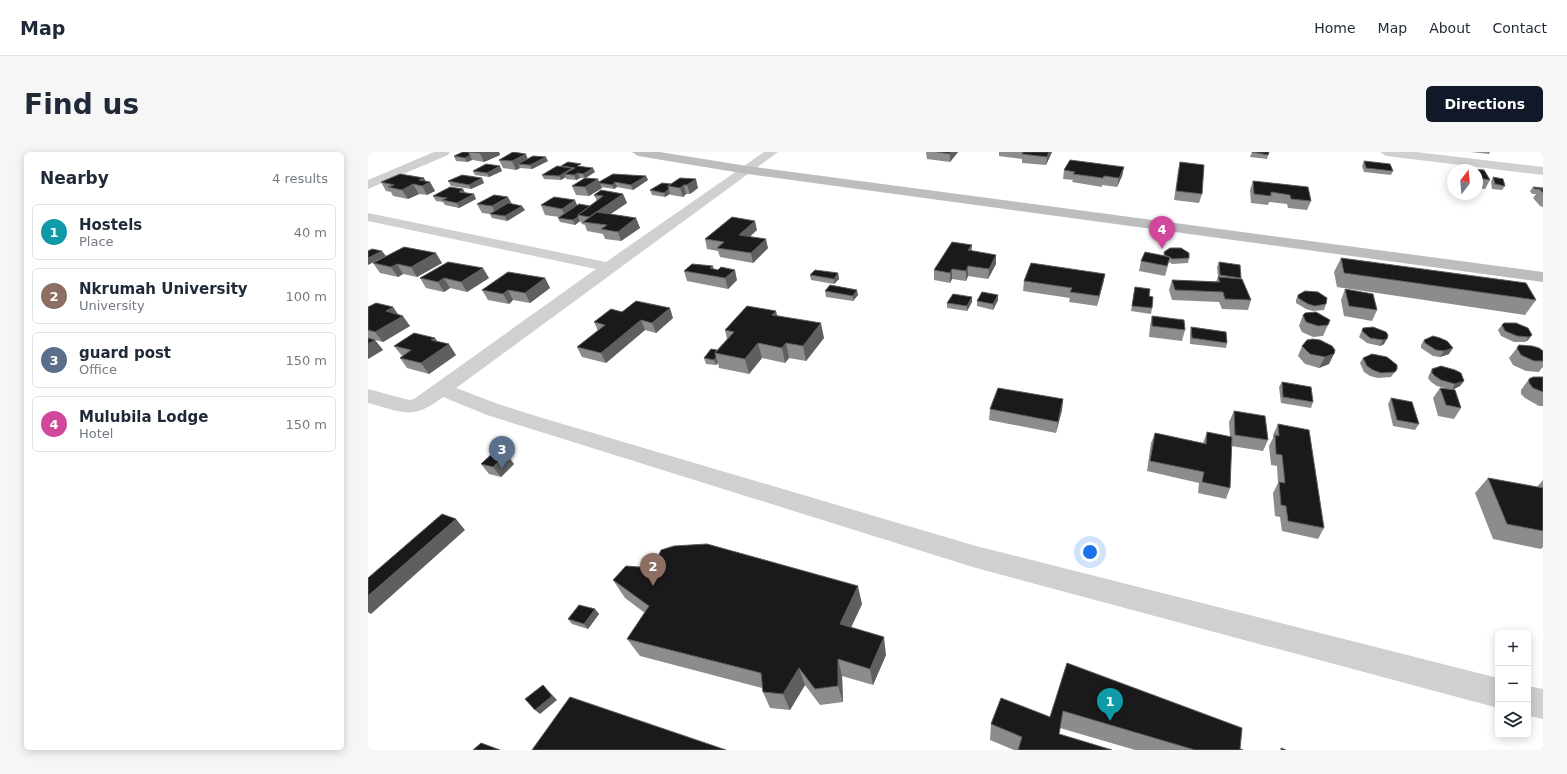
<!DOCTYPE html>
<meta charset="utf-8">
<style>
body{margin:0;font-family:"DejaVu Sans",sans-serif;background:#f6f6f7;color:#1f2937}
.controls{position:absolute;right:12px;bottom:12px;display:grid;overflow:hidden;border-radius:6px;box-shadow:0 2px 10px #0003}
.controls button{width:36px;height:36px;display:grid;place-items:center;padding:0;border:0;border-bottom:1px solid #e0e1e3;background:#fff;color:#1f2937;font:20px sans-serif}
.compass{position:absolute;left:1079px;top:12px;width:36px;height:36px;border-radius:50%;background:#fff;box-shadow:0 2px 10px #0003;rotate:16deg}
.you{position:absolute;left:722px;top:400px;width:14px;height:14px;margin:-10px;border:3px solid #fff;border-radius:50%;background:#1a73e8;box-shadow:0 0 0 6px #1a73e833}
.badge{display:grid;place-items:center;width:26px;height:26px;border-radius:50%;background:#111827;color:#fff;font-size:13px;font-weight:700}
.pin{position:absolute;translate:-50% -33px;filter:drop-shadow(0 1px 2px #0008)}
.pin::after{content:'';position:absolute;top:21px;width:14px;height:12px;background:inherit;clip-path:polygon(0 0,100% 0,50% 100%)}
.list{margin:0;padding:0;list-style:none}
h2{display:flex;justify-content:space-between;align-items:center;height:52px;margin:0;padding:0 16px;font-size:17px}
h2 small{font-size:13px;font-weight:400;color:#747a83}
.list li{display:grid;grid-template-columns:26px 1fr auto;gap:12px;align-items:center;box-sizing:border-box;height:56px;margin:0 8px 8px;padding:0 8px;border:1px solid #e0e1e3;border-radius:6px}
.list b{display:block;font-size:15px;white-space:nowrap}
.list p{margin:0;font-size:13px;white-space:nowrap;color:#747a83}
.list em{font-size:13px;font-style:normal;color:#747a83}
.icon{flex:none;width:22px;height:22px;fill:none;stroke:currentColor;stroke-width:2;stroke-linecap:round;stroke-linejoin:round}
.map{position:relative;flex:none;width:1175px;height:598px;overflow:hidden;border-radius:6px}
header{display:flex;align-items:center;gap:24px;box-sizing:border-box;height:56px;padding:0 20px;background:#fff;border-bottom:1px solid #e0e1e3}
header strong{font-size:19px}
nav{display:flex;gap:22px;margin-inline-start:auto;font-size:14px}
.intro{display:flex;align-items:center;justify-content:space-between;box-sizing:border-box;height:96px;padding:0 24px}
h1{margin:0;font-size:28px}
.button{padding:10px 18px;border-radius:6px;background:#111827;color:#fff;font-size:14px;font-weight:700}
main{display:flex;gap:24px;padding:0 24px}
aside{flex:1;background:#fff;border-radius:6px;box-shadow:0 2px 10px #0003}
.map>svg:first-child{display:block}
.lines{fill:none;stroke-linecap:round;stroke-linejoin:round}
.street{fill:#d0d0d0;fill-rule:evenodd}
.secondary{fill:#bdbdbd;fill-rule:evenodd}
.wall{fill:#8c8c8c}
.shaded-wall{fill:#5f5f5f}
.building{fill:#1a1a1a;stroke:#5f5f5f}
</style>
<header>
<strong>Map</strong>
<nav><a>Home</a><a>Map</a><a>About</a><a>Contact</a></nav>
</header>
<div class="intro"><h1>Find us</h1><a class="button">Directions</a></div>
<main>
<aside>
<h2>Nearby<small>4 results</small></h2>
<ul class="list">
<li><span class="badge" style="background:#0f9aa8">1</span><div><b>Hostels</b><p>Place</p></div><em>40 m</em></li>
<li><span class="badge" style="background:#8d6e63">2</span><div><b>Nkrumah University</b><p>University</p></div><em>100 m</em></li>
<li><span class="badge" style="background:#5c6f8a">3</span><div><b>guard post</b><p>Office</p></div><em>150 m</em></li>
<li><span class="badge" style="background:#d1479c">4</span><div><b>Mulubila Lodge</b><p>Hotel</p></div><em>150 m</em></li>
</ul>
</aside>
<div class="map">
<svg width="1175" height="598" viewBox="0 0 1175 598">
<rect width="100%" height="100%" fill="#fff"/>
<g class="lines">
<path class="street" d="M66,0h16l-2,3 -80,34v-9z
M396,0h14l-322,236 45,17 38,12 437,129 522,132v30l-522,-140 -451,-141 -38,-12 -44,-18c-31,24 -40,15 -75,6v-14l41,11 5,-1 182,-130 -228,-48v-8l238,49z
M1012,0h36l127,15v8l-157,-19z
M1160,534l15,3v30l-15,-3z"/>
<path class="secondary" d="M264,0h28l87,14 796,106v10l-796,-108 -109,-18z"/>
</g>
<path class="wall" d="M95,0h36l1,3 -16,7 -11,-2h-1l-5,2 -11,-1 -2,-5z
M558,0h32l-8,10 -23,-3z
M631,0h53l-6,13 -24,-2v-4l-23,-3z
M884,0h17l-2,7 -17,-2z
M1103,0h19l-1,2z
M160,7l20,2 -16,8 -12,-1 -4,2 -13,-2 -4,-8z
M996,9l29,10 -2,4 -27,-3 -2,-6z
M812,10l22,32 -3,9 -25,-3 4,-29z
M193,14h21l13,6 -9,6 13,4 47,-6 2,4 -15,10 -16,-3 -3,2 -13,-2 1,1 -13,8 -13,-1 -4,-9 13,-8h-5l-4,2 -10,-1v-2l-5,3 -17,-1 -2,-4 20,-8z
M756,15l-2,9 -5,11 -15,-2v2l-30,-5 1,-2 -10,-1 1,-9z
M1102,17l14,1 6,10 -5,9 -8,-1v-18h-7z
M105,19h29l-13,6 -14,-2z
M1125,25l12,9 -3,4 -10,-1 -1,-7z
M312,26l18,10 -8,6h-4l-3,3 -12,-2 -1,-1 -5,3 -13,-2 -2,-5 21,-6z
M58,29l4,1 5,9 -8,4 -8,-1 -11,5 -15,-3 -2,-4 -5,-1 -5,-9z
M80,29l36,2 -13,6 -20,-3z
M885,29l58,20 -4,9 -19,-2 -1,-4 -18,-2 -1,3 -17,-2 -1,-13z
M1165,35l10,1v19l-3,-1 -7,-8 3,-4h-4l-2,-3z
M95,37l2,4 11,6 -17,9 -14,-3 -2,-3 -7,-1 -3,-5z
M255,42l4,9 -17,11 26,4 4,10 -19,13 -16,-2 -2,-5 -16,-3 -2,-6 -3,-1 -2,-3 -5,4 -15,-3 -2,-4 1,-1 -14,-2 -4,-10h36l13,1 7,-5 -3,-6z
M109,52h35l13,6 -18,11 -15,-3 -2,-4 -8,-1z
M389,78l-7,6 18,12 -15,15 -33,-6 -2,-6 -11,-2 -2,-10z
M603,99l25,4v9l-8,15 -20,-3 -2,5 -14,-2 -2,4 -16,-3v-10z
M796,100l25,6 -1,5 -16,1 -3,-2 -4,14 -26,-5 2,-10 22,-5z
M973,106l195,42 -11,15 -188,-28 -3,-15z
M851,110l22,16 10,22 -3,10 -26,-1 -3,-7 -47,-2 -3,-10 3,-10 44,2 2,-5 -1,-10z
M5,111h69l-25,14 -14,-3 -5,3 -18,-4z
M345,114l1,3 23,11 -9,9 -41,-8 -3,-10z
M470,121l1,6 -5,5 -23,-4 -1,-5z
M737,122l-2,10 -6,22 -28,-4 1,-4 -47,-7 1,-10z
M52,126h69l-22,14 -17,-4 -6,4 -18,-4z
M177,126l5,10 -20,15 -17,-3 -4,4 -21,-4 -6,-10z
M767,135l14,9 3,12 -1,6 -20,-3z
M977,137l32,21 -5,11 -28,-5 -3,-16z
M457,139l33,4 -5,6 -27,-4z
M930,143l28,9 -2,6 -11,1 -7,-2 -10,-6v-3z
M604,145v5l-5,9 -20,-3v-5z
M630,148l-5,10 -16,-4v-5z
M0,155h25l5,8 12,11 -27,16 -8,-2 8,10 -15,9z
M408,159l1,4 47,23 -18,23 -17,-3 -4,5 -23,-5 -13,16 -30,-6 -1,-5 -2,2 -10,-1 -2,-6 13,-8 10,-11 -2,-9z
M254,160l51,6 -17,15 -11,-3 -39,33 -24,-6 -5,-10 21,-16 -4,-9z
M935,163l25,10 -5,11 -10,1 -11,-5 -3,-6z
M784,164l33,14 -3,11 -33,-4 1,-11z
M1134,173l30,10 -4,5 -3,2h-11l-13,-6 -3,-6z
M823,175l36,16 -1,5 -36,-4v-12z
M995,176l23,4 -2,12 -4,2 -13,-3 -8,-6z
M67,186l2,4 19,13 -27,19 -22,-6 -7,-10 2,-2 -8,-10z
M952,188l9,24 -10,4 -14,-4 -7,-8 4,-10z
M1056,188l25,14 -9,3 -7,-1 -12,-8v-3z
M1149,196l26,3v16l-2,2 -2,3 -13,-1 -13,-6 -4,-7z
M995,206l34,11 -6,8 -13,1 -8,-2 -6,-4 -4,-9z
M1064,217l32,12 -4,5 -8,4 -15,-4 -6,-4 -3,-4 1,-3z
M1175,225v29h-4l-14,-8 -4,-4v-4l8,-11z
M914,230l31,20 -2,6 -30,-5 -2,-16z
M1072,236l21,20 -7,11 -16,-3 -5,-18z
M1023,246l28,26 -4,6 -22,-4 -5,-22z
M695,247l-1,11 -6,23 -67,-13 1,-11z
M866,259l34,29 -5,11 -32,-5 -1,42 -4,11 -28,-6 1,-10 -52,-12 4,-28 4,-10 48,10 4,-11 23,5 -1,-15z
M910,272l46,104 -6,11 -36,-8 -2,-14 -5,-1 -2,-23 5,-10 -1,-17 -6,-1 -2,-19 4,-8v-3z
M113,312h33l-13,13 -12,-3z
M1120,326l49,9 6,-7v67l-2,2 -48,-10 -18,-46z
M245,428l249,24 -11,24 35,27 -13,30 -31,-9 1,26 -23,3 -15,-20 -15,25 -20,-2 -7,-16 -1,-4 -122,-32 -13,-17 18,-26 -20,-15z
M227,457l4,5 -11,15 -16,-5 -4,-5z
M699,511l173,86 3,1h-108l-75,-22 -1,6 53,16h-98l-24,-10 1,-16 59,-7z"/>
<path class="shaded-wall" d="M109,0h22l1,3 -16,7 -4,-9z
M583,0h7l-8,10v-8z
M681,0h3l-6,13 1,-8z
M158,2l3,9 -11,1 2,4 -4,2 -4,-9z
M102,3l2,5 -5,2 -2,-4z
M178,5l2,4 -16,8 -2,-4z
M132,14l2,5 -13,6 -2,-4z
M756,15l-2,9 -5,11 2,-9z
M204,16l1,5 -9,1 2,3 -5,3 -2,-4z
M225,16l2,4 -10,6 -2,-4z
M210,21l2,5 -4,2 -2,-5z
M278,24l2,4 -15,10 -2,-5z
M56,26l3,5 3,-1 5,9 -8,4 -8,-15z
M114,26l2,5 -13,6 -2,-4z
M230,27l4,9 -13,8 -4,-9z
M328,27l2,9 -8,6 -3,-9z
M247,30l2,5 -3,2 -2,-4z
M45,32l6,10 -11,5 -6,-9z
M316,33l2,9 -3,3 -3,-9z
M95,37l3,5 -7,-2z
M301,37l1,5 -5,3 -1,-4z
M106,42l2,5 -17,9 -2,-5z
M255,42l4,9 -31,21 -4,-1 -3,-6z
M140,45l5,9 -17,8 -4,-8z
M207,48l4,10 -13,8 -4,-9z
M154,54l3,4 -18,11 -2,-5z
M210,65l2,4 -5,4 -2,-5z
M268,66l4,10 -19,13 -3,-9z
M387,69l2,9 -15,14 -3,-9z
M398,87l2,9 -15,15 -2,-10z
M604,93l-1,10 -3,-5z
M14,99l4,5 -18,9v-7z
M68,101l6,10 -25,14 -6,-10z
M628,103v9l-8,15 1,-10z
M29,112l6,10 -5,3 -7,-10z
M600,114v10l-2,5v-10z
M115,116l6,10 -22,14 -6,-10z
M584,117v10l-2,4v-10z
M367,118l2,10 -9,9 -3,-11z
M470,121l1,6 -5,5v-5z
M737,122l-2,10 -6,22 2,-10z
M76,126l6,10 -6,4 -6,-10z
M177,126l5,10 -20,15 -5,-10z
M140,138l5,10 -4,4 -6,-10z
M489,138l1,5 -5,6v-5z
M630,143v5l-5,10v-6z
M604,145v5l-5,9v-5z
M25,155l7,10 3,-1 7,10 -27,16 -8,-10 11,-21z
M302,156l3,10 -17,15 -4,-10z
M408,159l3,15 -7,-11z
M273,168l4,10 -39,33 -5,-10z
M453,171l3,15 -18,23 -3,-15z
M1164,183l-4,5 -3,2 4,-5z
M67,186l7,10 -11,-8z
M1019,187l-3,5 -4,2 3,-6z
M7,188l8,10 -15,9v-15z
M390,191l4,15 -13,16 -4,-15z
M418,191l3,15 -4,5 -3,-15z
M81,192l7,11 -27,19 -8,-11z
M1085,196l-4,6 -9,3 4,-6z
M966,202l-5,10 -10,4 6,-11z
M348,205l2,6 -2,2 -2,-5z
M1096,229l-4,5 -8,4 3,-6z
M695,247l-1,11 -6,23 2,-11z
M139,302l7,10 -13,13 -8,-10z
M88,367l9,11 -94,84 -3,-2v-16z
M490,434l4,18 -18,38 -4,-18z
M227,457l4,5 -11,15 -4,-5z
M516,485l2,18 -13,30 -3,-16z
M470,507l4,17 1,26 -5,-16z
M431,516l6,17 -15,25 -7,-16z
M175,533l14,15 -17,14 -5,-4z"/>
<path class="building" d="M95,0h5l2,3 -5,3 -11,-2z
M101,0h13l-2,1z
M145,0l13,2 -14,7 -13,-1z
M569,0h14l-1,2z
M655,0h26l-2,5 -25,-3z
M884,0h17l-1,3z
M165,4l13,1 -16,8 -12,-1z
M702,8l54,7 -5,11 -15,-2 -1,2 -30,-4 2,-2 -11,-2z
M996,9l26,3 3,7 -27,-3z
M200,10l13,2 -4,2 16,2 -10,6 -5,-1 -4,2 -10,-1 11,-6 -14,-2z
M812,10l24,3 -2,29 -26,-3z
M118,12l14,2 -13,7 -14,-2z
M189,14l15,2 -13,8 -17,-1z
M1102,17l14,1 6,10 -13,-2v-8h-6z
M32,22l24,4 -5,2 11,2 -8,4 -9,-2 -11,6 -14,-3 6,-2 -13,-3z
M245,22l33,2 -15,9 -16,-3 -3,3 -13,-2v-1z
M94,23l20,3 -13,7 -21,-4z
M1125,25l10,2 2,7 -10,-2z
M217,26l13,1 -13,8 -13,-1z
M312,26l16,1 -9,6h-3l-4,3 -12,-2z
M885,29l55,6 3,14 -20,-2 -1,-4 -19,-3v4l-17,-2z
M294,31l9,1 -3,2 1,3 -5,4 -14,-3z
M82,35l13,2 -4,3 15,2 -17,9 -15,-3 5,-2 -14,-2z
M1165,35l10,1v1h-8z
M1171,37h4v4z
M233,38l22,4 -34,23 -11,-2 25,-19 -9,-1z
M126,43l14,2 -16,9 -15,-2z
M186,45l21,3 -13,9 -21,-4z
M140,51l14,3 -17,10 -15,-2z
M211,52l11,2 -12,9v2l-5,3 -15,-2z
M229,60l39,6 -18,14 -17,-3 6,-4 -24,-3z
M364,65l23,4 -16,14 27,4 -15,14 -34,-5 7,-6 -19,-3z
M584,90l20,3 -4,5 28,5 -7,14 -21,-3 -2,5 -14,-2 -2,4 -16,-3z
M36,95l32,6 -25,14 -14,-3 -6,3 -18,-4z
M802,96h11l8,5v5l-16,1 -8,-4 -1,-3z
M4,97l10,2 -14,7v-7z
M777,100l25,5 -3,9 -26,-5z
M973,106l185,25 10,17 -192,-27z
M80,110l35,6 -22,14 -17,-4 -6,4 -18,-4z
M851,110l21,3 1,13 -21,-3z
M663,111l74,11 -6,22 -29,-4 2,-4 -48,-7z
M324,112l21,2 -3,2 8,2 3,-3 14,3 -10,8 -41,-7z
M447,118l23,3 -4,6 -24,-4z
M140,120l37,6 -20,15 -17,-3 -5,4 -21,-4z
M850,125l24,2 9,21 -26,-1 -2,-7 -48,-2 -3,-10 48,2z
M462,133l27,5 -4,6 -28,-5z
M767,135l15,2 -1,7 4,1 -1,11 -20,-2z
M977,137l28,5 4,16 -28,-4z
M937,139l13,1 9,6 -1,6 -11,2 -7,-2 -10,-6v-3z
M614,140l16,3 -5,9 -16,-3z
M585,142l19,3 -5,9 -20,-3z
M268,149l34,7 -18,15 -11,-3 -40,33 -24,-6 28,-22 -11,-3 17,-13 11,3z
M8,151l17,4 -7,4 17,5 -28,16 -7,-2v-23z
M379,154l29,5 -4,4 49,8 -18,23 -17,-3 -4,5 -24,-5 -13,16 -30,-6 19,-21 -9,-2z
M948,160l14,8 -2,5 -10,1 -12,-4 -3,-7 2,-2z
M784,164l32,4 1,10 -33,-4z
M1136,171h12l12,5 4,7 -3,2 -12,-1 -12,-5 -3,-6z
M823,175l35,5 1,11 -35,-5z
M1005,175l13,5 2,3 -1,4 -4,1 -13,-2 -8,-7 1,-3z
M46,181l21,5 -4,2 18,4 -28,19 -21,-5 11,-8 -17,-4z
M1065,184l7,2 7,3 6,7 -9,3 -8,-1 -11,-7 -1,-3z
M0,186l7,2 -7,4z
M945,187l7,1 12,6 3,4 -1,4 -9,3 -15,-3 -8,-8 5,-6z
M1151,193l13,1 7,2 4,3v10h-9l-13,-6 -4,-7z
M343,197l6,1 -2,3 1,4 -2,3 -10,-2z
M1004,202l15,3 10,8v4l-2,3 -14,1 -8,-3 -6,-4 -4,-8z
M1073,214l14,4 6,3 3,8 -9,3 -14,-4 -6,-4 -3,-3v-4z
M1165,225h10v15l-10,-4 -4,-5v-4z
M914,230l29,5 2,15 -30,-5z
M630,236l65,11 -5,23 -68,-13z
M1072,236l15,2 6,18 -15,-3z
M1023,246l21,4 7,22 -22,-4z
M866,259l31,5 3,24 -33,-5z
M910,272l31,6 15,98 -36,-7 -2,-15 -5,-1 -2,-23 6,1 -3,-28 -6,-1 -1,-19 4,1z
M839,280l25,5 -2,51 -28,-6 2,-10 -54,-11 5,-28 51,11z
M127,299l12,3 -14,13 -12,-3z
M1120,326l55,10v43l-36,-7z
M74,362l14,5 -88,77v-18z
M339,392l151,42 -18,38 44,13 -14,32 -32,-10v27l-23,3 -16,-21 -16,26 -20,-2 -2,-19 -134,-34 22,-33 -36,-26 13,-14 27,2 8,-18 13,-4z
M211,453l16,4 -11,15 -16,-5z
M699,511l175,65 -2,21 3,1h-48l-132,-39 -4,23 53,16h-94l4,-13 -31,-13 10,-26 49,19z
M175,533l9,11 -17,14 -10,-11z
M202,545l156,53h-194z
M113,591l19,7h-27z
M913,596l5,2h-5z"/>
</svg>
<div class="controls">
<button>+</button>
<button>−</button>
<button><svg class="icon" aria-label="layers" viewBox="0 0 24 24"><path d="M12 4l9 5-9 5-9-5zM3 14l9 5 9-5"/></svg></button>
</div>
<svg class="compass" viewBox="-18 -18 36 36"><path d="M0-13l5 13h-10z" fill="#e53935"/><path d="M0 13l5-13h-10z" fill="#747a83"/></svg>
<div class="you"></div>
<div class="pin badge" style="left:742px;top:569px;background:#0f9aa8">1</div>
<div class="pin badge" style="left:285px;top:434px;background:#8d6e63">2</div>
<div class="pin badge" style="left:134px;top:317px;background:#5c6f8a">3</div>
<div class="pin badge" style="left:794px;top:97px;background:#d1479c">4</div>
</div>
</main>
